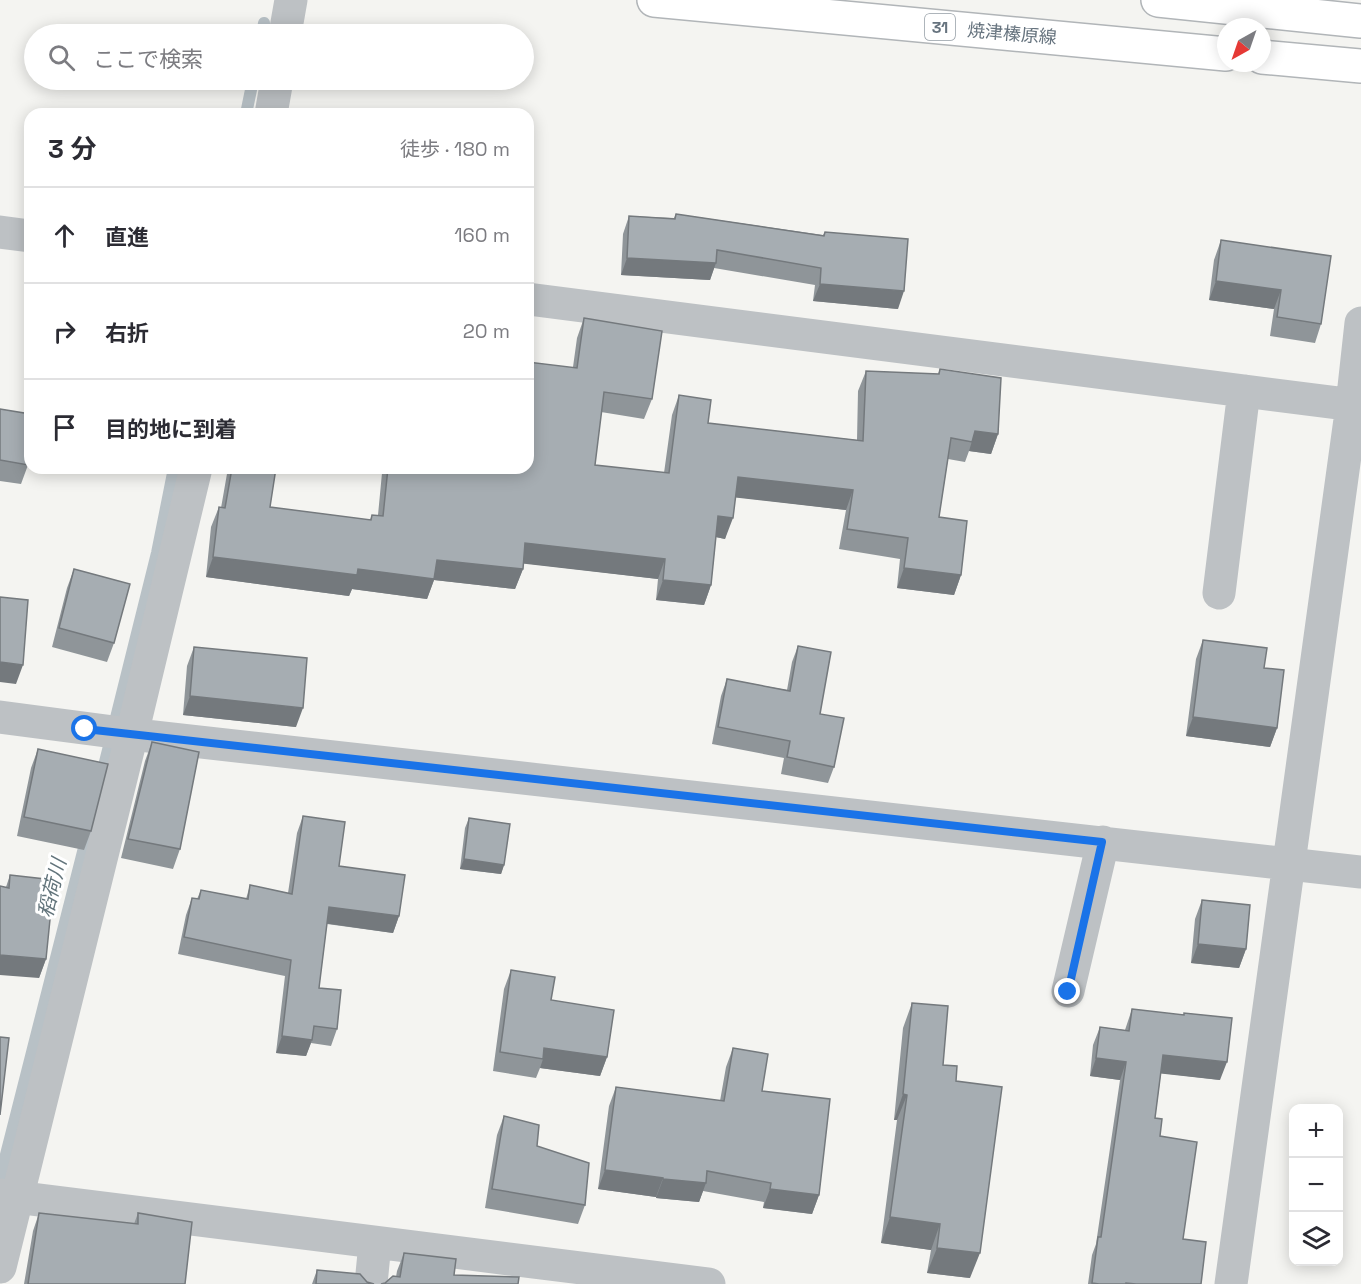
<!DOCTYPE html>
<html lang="ja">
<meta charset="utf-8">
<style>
body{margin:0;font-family:"Space Grotesk","Noto Sans JP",sans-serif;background:#f7f7f7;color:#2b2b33}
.controls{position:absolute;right:18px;bottom:18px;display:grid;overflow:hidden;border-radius:12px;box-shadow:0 3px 15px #0003}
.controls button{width:54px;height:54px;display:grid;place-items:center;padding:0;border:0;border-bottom:2px solid #e1e1e2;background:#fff;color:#2b2b33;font:30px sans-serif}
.compass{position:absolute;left:1217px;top:18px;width:54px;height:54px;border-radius:50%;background:#fff;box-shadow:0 3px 15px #0003;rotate:220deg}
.stop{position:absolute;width:18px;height:18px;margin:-14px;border:4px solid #1a73e8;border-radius:50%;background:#fff}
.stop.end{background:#1a73e8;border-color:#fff;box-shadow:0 2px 6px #0008}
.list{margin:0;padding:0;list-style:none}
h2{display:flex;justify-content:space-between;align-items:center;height:78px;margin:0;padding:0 24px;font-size:26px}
h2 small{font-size:20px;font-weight:400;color:#7c7c81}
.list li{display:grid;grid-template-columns:39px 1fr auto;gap:18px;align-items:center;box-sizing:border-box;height:96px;padding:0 24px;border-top:2px solid #e1e1e2}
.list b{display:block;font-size:22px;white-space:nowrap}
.list em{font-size:20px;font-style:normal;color:#7c7c81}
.icon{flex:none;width:33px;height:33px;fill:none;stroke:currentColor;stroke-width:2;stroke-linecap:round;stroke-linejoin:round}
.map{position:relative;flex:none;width:1361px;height:1284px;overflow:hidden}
.search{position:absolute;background:#fff;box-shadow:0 3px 15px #0003;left:24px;top:24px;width:510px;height:66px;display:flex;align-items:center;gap:15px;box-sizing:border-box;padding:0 21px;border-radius:33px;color:#7c7c81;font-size:22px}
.panel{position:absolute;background:#fff;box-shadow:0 3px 15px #0003;left:24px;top:108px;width:510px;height:366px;border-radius:18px}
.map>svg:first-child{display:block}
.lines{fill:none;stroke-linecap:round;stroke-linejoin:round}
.stream{stroke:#b8c1c6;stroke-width:12}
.major-casing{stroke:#b1b5b8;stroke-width:36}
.minor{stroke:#bdc1c4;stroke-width:33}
.major{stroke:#fff;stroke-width:33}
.wall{fill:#8f9599}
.shaded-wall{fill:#74797d}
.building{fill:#a6adb2;stroke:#74797d;stroke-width:1.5}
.route{stroke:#1a73e8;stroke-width:8}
.labels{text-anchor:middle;stroke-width:6;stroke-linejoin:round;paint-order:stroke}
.shield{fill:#fff;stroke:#949da5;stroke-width:1.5}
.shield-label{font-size:16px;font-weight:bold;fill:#66737e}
.street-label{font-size:18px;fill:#66737e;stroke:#fff}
.water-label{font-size:20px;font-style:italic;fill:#62747b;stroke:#fff}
</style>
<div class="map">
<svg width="1361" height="1284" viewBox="0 0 1361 1284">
<rect width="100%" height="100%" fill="#f4f4f1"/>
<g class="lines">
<path class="stream" d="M262,34l2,-11
M246,114l7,-34
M101,778l56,-225 17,-85
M0,1178l87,-342"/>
<defs>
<path id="major" d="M654,0l572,54
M1158,0l203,21
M1262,57l99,9"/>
</defs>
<use href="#major" class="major-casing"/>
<path class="minor" d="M285,34l6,-34
M271,114l6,-34
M0,232l30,4
M528,299l833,107
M1219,593l25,-202
M0,717l129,17 1232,138
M1068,991l35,-149
M0,1195l709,89
M0,1267l132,-533 64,-266
M371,1284l4,-41
M1231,1284l121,-879 9,-82"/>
<use href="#major" class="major"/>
</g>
<path class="wall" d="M676,214l147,21 2,-3 73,77 -85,-8 2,-16 -101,-17 -4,12 -89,-5 2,-41 6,-18 45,2z
M1221,240l100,84 -6,19 -45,-7 4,-27 -65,-9 5,-40z
M584,318l68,81 -8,20 -43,-7 -6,53 69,8 8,-58 7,-20 29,28 149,17 1,-49 8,-20 72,3 2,-5 58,65 -7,20 -22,-3 -4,11 -17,-3 -9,58 22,58 -7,20 -57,-7 3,-29 -61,-10 7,-39 -110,-13 -11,42 -9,-2 -5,48 -7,20 -48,-5 2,-21 -135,-16v6l-8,20 -81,-9 -7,19 -75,-10 -3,7 -143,-19 5,-50 8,-20 2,1 7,-40h48l-6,39 100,13 2,-5h6l4,-42 2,-5h144l45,-101 4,-29z
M0,409l28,56 -7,19 -21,-3z
M74,569l40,74 -7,19 -55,-15 15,-59z
M1203,640l61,28 13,60 -7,19 -84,-11 10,-77z
M798,646l22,68 14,53 -6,16 -47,-9 3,-16 -72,-14 9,-48 6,-17 60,11 5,-28z
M194,647l102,80 -113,-12 4,-49z
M152,742l28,107 -7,20 -52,-11 24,-97z
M38,749l53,82 -7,19 -67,-14 14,-68z
M303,816l36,50 60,50 -6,17 -66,-9 -8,64 18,41 -6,17 -20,-3 -5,13 -30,-3 9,-77 -107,-22 8,-39 6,-17 5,1 4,-9 45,9 4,-14 38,8 9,-60z
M469,818l35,47 -3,9 -41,-5 5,-41z
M10,875l36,84 -7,19 -33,-91z
M1202,900l44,49 -7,19 -48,-5 4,-44z
M511,970l40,30 56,57 -7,19 -60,-8 -4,10 -43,-7 11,-82z
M912,1003l31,62 13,16 14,197 -43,-5 4,-23 -50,-7 16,-123h-3l9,-92z
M1132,1009l88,71 -59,-7 -6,45 5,18 23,103 18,45h-113l4,-29 4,-11 24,-164 -30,-4 3,-31 7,-18 25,3z
M733,1048l29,43 57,104 -7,19 -49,-6 1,-6 -61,-11 -4,11 -43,-4v-1l-58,-8 11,-83 7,-19 104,14 6,-34z
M504,1116l33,30 48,59 -7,19 -93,-16 12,-73z
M39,1213l95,11 4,-11 47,71h-161l9,-53z
M404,1253l50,22 -69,8 11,-6 1,-6z
M317,1270l50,12 7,2h-62z"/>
<path class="shaded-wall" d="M627,258l89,5 -6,17 -89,-5z
M1216,281l65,9 -7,19 -65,-9z
M820,284l84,7 -6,18 -85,-8z
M975,431l23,3 -7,20 -22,-3z
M738,477l115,13 -7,20 -115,-13z
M718,516l15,2 -8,21 -14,-3z
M525,543l140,16 -7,20 -140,-16z
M213,557l145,12 79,-9 86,9 -8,20 -81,-9 -7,19 -75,-10 -3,7 -143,-19z
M904,568l57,7 -7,20 -57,-7z
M663,580l48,5 -7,20 -48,-5z
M0,662l23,3 -7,19 -16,-2z
M190,696l113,12 -7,19 -113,-12z
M1193,717l84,11 -7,19 -84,-11z
M464,859l40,6 -3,9 -41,-5z
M329,907l70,9 -6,17 -70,-10z
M1198,944l48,5 -7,19 -48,-5z
M0,955l46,4 -7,19 -39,-3z
M282,1036l30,4 -6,16 -30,-3z
M544,1048l63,9 -7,19 -60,-8 3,-9z
M1163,1055l64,7 -7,18 -64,-7z
M1096,1058l30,4 -6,18 -30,-4z
M903,1094l4,1 -10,25h-3z
M605,1170l58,8 -7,19 -58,-8z
M663,1179l43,4 -7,19 -43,-4z
M770,1189l49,6 -7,19 -49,-6z
M890,1217l50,7 -9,26 -50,-7z
M937,1248l43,5 -10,25 -43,-5z"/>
<path class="building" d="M676,214l148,22 1,-4 83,7 -4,52 -84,-7 1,-16 -104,-18 -1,13 -89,-5 2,-42 46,3z
M1221,240l110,16 -10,68 -44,-7 4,-27 -65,-9z
M584,318l78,13 -10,68 -48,-7 -9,73 74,8 10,-78 32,5 -3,23 155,18 3,-70 73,3 1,-5 61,9 -3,56 -23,-3 -3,11 -21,-4 -12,79 28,4 -6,54 -57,-7 4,-30 -61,-9 6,-39 -115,-13 -5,41 -15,-2 -7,69 -48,-5 2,-21 -140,-16 -2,26 -86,-9 -3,19 -76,-10 -1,6 -144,-18 6,-50 6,1 7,-40h44l-6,39 101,13 1,-5 11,1 5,-48h140v-106l49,6z
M0,409l30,5v39l-2,12 -28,-5z
M74,569l56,15 -16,59 -55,-15z
M0,597l28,3 -5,65 -23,-3z
M1203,640l64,8 -3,20 20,2 -7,58 -84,-11z
M798,646l33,6 -11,62 24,4 -10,49 -47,-10 3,-16 -72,-14 9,-48 63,12z
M194,647l113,11 -4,50 -113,-12z
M152,742l47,10 -19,97 -52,-10z
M38,749l70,15 -17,67 -67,-14z
M303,816l42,6 -6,44 66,9 -6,41 -70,-9 -10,81 22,2 -4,39 -23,-3 -2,14 -30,-4 9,-76 -107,-23 8,-39 7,1 2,-9 47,9 2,-14 42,9z
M469,818l41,6 -6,41 -40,-6z
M10,875l44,5 -8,79 -46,-4v-69l9,2z
M1202,900l48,5 -4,44 -48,-5z
M511,970l44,7 -4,23 63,10 -7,47 -63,-9 -1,11 -43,-7z
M912,1003l36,3 -5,59 14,1 -1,15 46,6 -22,166 -43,-5 3,-24 -50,-7 17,-122 -4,-1z
M1132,1009l52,6v-2l48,5 -5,44 -64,-7 -8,63 7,1 -2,17 37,6 -14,97 23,3 -5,42h-65l-10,-1v1h-27l-7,-1 6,-46h3l25,-175 -30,-4 4,-31 29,4z
M0,1037l9,1 -9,77z
M733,1048l35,6 -6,37 68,8 -11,96 -49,-6 1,-6 -64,-12 -1,12 -43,-4v-1l-58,-8 11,-83 108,14z
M504,1116l35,9 -2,21 52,17 -4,42 -93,-16z
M39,1213l99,11v-11l54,9 -7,62h-157z
M404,1253l52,6 -2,16 65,2 -1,7h-137l4,-1 8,-7 7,1z
M317,1270l43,4 7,8 7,2h-58z"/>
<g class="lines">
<path class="route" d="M85,729l1017,113 -34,150"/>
</g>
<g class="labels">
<rect class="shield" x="925" y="14" width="30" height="26" rx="4.5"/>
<g class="shield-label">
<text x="940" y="33">31</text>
</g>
<g class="street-label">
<text transform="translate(1012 34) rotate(5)" y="6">焼津榛原線</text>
</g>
<g class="water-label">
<text transform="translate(52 888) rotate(-76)" y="7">稻荷川</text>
</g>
</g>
</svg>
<div class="controls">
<button>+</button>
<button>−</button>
<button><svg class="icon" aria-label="layers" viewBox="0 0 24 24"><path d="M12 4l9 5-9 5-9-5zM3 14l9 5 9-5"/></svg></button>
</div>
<svg class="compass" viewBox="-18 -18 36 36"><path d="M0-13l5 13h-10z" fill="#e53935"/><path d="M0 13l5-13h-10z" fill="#7c7c81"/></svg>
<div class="stop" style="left:85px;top:729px"></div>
<div class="stop end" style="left:1068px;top:992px"></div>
<div class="search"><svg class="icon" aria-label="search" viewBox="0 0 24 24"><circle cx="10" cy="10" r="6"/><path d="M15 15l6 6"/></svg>ここで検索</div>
<section class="panel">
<h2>3 分<small>徒歩 · 180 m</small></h2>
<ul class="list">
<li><svg class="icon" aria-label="ahead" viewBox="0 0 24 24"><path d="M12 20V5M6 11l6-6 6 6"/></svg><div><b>直進</b></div><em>160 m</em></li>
<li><svg class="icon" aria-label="right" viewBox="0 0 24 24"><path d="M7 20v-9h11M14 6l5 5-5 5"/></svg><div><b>右折</b></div><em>20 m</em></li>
<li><svg class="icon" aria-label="arrive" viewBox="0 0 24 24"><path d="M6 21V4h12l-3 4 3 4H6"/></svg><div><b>目的地に到着</b></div></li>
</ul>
</section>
</div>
